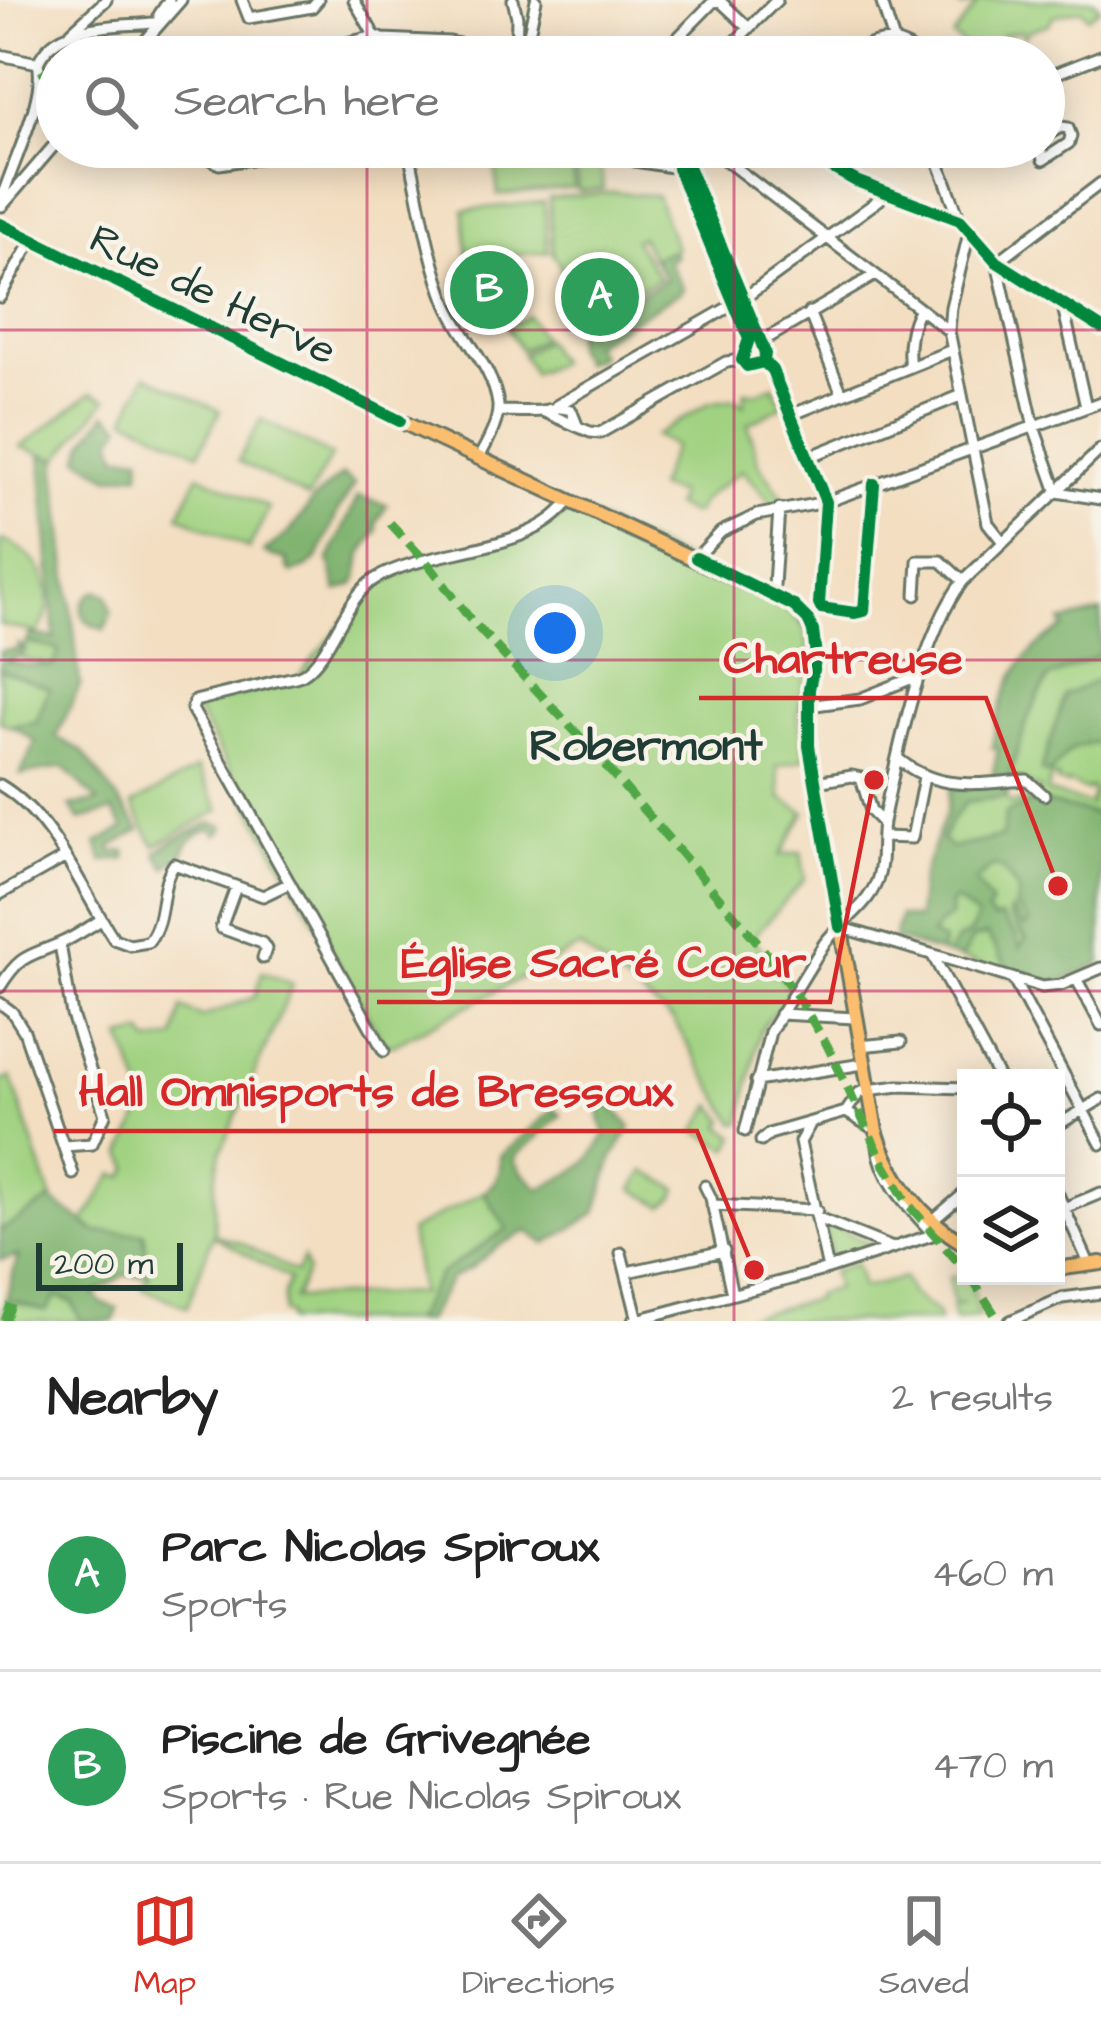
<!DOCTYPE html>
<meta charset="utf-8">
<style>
body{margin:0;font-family:"Architects Daughter",sans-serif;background:#f6f6f6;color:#222}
.controls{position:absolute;right:36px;bottom:36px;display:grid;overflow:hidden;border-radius:0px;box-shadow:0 6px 30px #0003}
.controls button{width:108px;height:108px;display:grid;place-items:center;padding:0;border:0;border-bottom:3px solid #e0e0e0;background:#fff;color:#222;font:60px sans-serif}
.scale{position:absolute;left:36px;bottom:30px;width:147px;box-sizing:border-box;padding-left:12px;border:6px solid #1f3d34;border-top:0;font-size:33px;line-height:42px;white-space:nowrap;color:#1f3d34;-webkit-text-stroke:9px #f7f3e8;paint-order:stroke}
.you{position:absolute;left:555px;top:633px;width:42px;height:42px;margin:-30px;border:9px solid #fff;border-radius:50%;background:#1a73e8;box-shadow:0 0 0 18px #1a73e833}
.badge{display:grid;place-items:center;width:78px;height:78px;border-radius:50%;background:#d93025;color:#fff;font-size:39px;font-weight:700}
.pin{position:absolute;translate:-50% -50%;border:6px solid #fff;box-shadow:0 3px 12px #0006}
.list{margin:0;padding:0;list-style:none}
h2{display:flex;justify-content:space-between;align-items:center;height:156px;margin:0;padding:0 48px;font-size:51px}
h2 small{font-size:39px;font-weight:400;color:#767676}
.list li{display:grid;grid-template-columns:78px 1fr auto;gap:36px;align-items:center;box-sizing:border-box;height:192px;padding:0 48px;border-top:3px solid #e0e0e0}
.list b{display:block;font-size:45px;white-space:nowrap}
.list p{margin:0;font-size:39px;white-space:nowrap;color:#767676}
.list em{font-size:39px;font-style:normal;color:#767676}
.icon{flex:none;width:66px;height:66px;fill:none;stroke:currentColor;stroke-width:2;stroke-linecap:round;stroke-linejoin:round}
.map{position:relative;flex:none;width:1101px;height:1321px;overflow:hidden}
.search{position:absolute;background:#fff;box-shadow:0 6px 30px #0003;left:36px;right:36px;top:36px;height:132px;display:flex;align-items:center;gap:30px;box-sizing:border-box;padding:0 42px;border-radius:66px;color:#767676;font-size:45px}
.sheet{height:540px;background:#fff}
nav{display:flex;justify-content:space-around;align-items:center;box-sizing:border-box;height:168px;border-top:3px solid #e0e0e0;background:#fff;font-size:33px;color:#767676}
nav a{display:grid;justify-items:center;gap:6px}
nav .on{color:#d93025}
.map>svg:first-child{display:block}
.green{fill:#a1d281;stroke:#60885a;stroke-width:3;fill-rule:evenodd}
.forest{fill:#80b46f;stroke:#507852;stroke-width:3;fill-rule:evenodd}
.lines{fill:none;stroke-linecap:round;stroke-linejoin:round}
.minor-casing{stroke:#697565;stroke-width:15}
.major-casing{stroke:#697565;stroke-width:18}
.minor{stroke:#fff;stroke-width:9}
.major{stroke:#fbbe6e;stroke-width:12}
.quiet{stroke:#4fa644;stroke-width:9;stroke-dasharray:18 9;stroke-linecap:butt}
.cycleway-casing{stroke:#f7f3e8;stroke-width:20}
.cycleway{stroke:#00873e;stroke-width:12}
.grid{fill:none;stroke:#c2185b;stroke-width:3;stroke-opacity:0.55}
.labels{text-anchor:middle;stroke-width:9;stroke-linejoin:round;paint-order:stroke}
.street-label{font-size:42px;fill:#1f3d34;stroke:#f7f3e8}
.neighbourhood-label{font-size:45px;font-weight:bold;fill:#1f3d34;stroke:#f7f3e8}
.leader{fill:none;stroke:#d62828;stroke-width:4.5}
.callout-dot{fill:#d62828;stroke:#f7f3e8;stroke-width:4.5}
.callout-label{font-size:45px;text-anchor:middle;font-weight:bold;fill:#d62828;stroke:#f7f3e8;stroke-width:9;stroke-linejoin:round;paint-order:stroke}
</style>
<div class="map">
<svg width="1101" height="1321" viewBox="0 0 1101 1321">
<rect width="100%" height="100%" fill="#f7f3e8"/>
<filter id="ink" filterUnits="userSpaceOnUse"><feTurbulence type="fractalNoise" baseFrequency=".00833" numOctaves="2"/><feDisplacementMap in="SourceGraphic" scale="24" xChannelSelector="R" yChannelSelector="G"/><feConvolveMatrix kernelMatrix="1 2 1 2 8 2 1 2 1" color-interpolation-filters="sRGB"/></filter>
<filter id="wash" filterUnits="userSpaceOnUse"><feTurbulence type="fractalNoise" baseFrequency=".004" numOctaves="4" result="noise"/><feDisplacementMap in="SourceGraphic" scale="48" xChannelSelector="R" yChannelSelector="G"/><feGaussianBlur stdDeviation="2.7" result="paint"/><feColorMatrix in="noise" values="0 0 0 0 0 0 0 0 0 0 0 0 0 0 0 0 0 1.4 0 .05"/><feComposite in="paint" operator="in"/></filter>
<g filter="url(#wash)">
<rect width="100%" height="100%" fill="#f3dec1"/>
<path class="green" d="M957,0h137l6,8 -12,9 -7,-8 -28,7 -4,8 -21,7 -4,7 -3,-7 -19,4v7l-15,4 -8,11 -26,-20 25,-34 -17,5z
M571,147l3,41 -76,7 -4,-43z
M601,166l2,23 -25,2 -2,-23z
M615,192l42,4 19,53 -24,9 -11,-21 -7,3 25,38 -71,39 -35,-64 -4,-55z
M544,202l4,50 -80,7 -4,-49z
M528,316l14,22 -21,12 -14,-22z
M545,340l12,22 -24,12 -11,-20z
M146,375l74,36 -21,42 -73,-36z
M774,386l8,20 -34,18 10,38 29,42 -12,3 -33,-37c-17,16 -38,21 -46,43l-5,1 -17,-8 4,-7 -1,-6 -20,-5 17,-42 -19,-10 54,-33 26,-4 9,6 1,-14 11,2z
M91,393l16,6 -49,60 -37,-12z
M261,419l70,37 -23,42 -70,-37z
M199,474l70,34 -20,41 -70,-34z
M573,508l157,72 59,31 14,15 5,17v19l-10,54 7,43 -28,7 4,32 24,14 -24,43 20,-3 4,27 -52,58 37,54 -10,19 -8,3 -12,18 -19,92h-6l-62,-103 -93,-73 -187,98 -9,-1 -187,-332 4,-8 93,-22 82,-99 46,-18 127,-40z
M3,540c8,4 18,8 25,15 22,19 28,55 9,78l-37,-8v-84z
M27,642l32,7 -4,17 -32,-7z
M1101,655v24l-36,17 -9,71c11,-19 23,-24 45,-24v73l-63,-15 -35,36 -51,11 -10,-8 9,-19 15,-19 15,-2 23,-16 5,9 -3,5 5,6 24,-6 5,-9 -31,-12 20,-62 20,-37zM1051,777l7,1 -1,4 10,3 2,-2 18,8 1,-3 6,2 -4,15 -43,-13z
M0,664l80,21 -27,58 -53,-21z
M197,769l23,41 -65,36 -23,-41z
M993,866l9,2 16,22 -2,17 13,15 -3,6 -14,-17 -3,6 17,23 -7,10 -3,-14 -16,-18 -5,3 -8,-8 -12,-32z
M955,899l22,18c-4,18 -17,26 -30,38l-6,-2 -11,-17z
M987,935l25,40 -50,-16 10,-21z
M262,972l31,12 -72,167 -6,27 -1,56 27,9 55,30 7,-14 4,12 -13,27 126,-5 -10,-62 74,-39 23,37 -68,46 -26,46h-125v-7l-5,-1 1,-19 5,-15 -76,-44 -26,72 -45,-19 7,-12 -65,-54 30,-48 10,3 6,-9 -7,-14 23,-52 -24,-64 22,-5 5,10 26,-5 7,-30 20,9 53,-20z
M11,1077l41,123 -52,31v-149z
M713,1105l12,15 -3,7 14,9 -7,13 -33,-18z
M645,1171l33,18 -4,9 -11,8 -30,-17z
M823,1221l57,27 -48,14z
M855,1263l7,25 42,-10 7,16 26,19 2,8h-208l84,-22v-4l21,-6 -4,-17z
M966,1274l5,5 8,37 -25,4 -2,-14 12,-3 -11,1 -4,-27z
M55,1296l17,6 9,19h-66l-14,-4 5,-18 40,12z"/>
<path class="forest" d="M673,250l3,6 -8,5 15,27 -2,4 -88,51 7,13 -17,7 -9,-15 1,-16 91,-53 -14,-21z
M107,413l15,12 -9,14 5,16 23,1 -1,17 -30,4 -30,-19 4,-15z
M41,454l17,5 -2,12 24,214 -24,52 26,14 58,79 -29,17 1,5 14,-1v8l-23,2 -6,-18 27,-14 -11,-18 -33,9 -10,-14 28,-4 -34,-35 -44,8 16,-33 -24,-17 24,-3 13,-34 -48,-18 -1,-19 17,-1 1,-6 5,3 -4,10 -13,4 24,5h24l5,-16 -32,-8 3,-8 25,5z
M342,475l13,9 -17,27 -20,47 -12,10 -14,5 -5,-6 1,-6c-8,-6 -17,-3 -24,-9l26,-20 24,-33z
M358,496l29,9 -11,18 2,7 -16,23 -4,26 -5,6 -16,6 -8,-31z
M98,591l9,4 5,17 -8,18c-5,-3 -11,-4 -16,-8 -13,-11 -4,-28 10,-31z
M1101,612v43l-53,23 -19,37 -20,62h-17l6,-28 -6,-1c8,-54 23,-94 72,-120l-3,-6z
M1101,679v64c-33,0 -32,10 -52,31l-8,-3 24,-76z
M1004,785l3,4 -1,8 -40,5 -15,19 -9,19 10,8 50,-11 4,-24 33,-12 62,15v147c-39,18 -46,25 -89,12l-25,-40 -15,4 -10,20 -15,-4 11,-16 12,-5 7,-17 -22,-17 -5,4v13l-9,6 -10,12 12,6 -2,12 -47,-14 6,-23 17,3 4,-39 26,-69 4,-24zM993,866l9,2 16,22 -2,17 13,15 -4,5 -14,-17 -2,6 17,23 -6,9 -4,-12 -16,-19 -6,3 -7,-7 4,-10 -16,-22z
M209,823l14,3v4l-6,5 -6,-6c-17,3 -25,14 -30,31h-8l-7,8 -10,-15 17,-12z
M607,1099l24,29 -18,29 -17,56 -50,31 -18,-13 -30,15 -27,22 -20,10 -25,43h-13l26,-46 68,-46 -23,-37c13,-11 18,-18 16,-36l54,-47 7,6 -47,43 6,12 20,19c30,-14 53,-24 65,-56 -5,-13 -9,-22 2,-34z
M50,1200l34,22 11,10 49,1 5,43 -24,-1 -31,19 7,9 17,6 -4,12h-33l-9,-19 -16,-6 -10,15 -40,-12 12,-43 -18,4v-29z"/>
</g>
<g filter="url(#ink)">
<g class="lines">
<defs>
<path id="minor" d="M242,0l7,18 63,-11 6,-7
M354,0l20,35 9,4 67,3 74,15 12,-57
M513,0l4,17 -1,38
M881,0l18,57
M71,32l35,-32
M372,37l1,10 9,-1
M0,55l38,8
M131,57l50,-57
M285,57l87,-20
M659,57l54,-55 7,-1 29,27
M720,57l57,-57
M842,57c36,-16 47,-25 81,0
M1044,78l57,-22
M408,147c12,52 19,107 39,157 14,33 47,64 51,101 1,18 -11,37 -19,53
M635,147v14l43,7
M708,147l241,184
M795,147l61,34 104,39 37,42 104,66
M933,147l27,73
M1040,147l3,13 26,-17 2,-7 -3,-8 -7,-1 -17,9
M229,162l-14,-10 -5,2 1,5 8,5 113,-17
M0,204c10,-37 47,-106 38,-141 17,-41 78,-36 115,-40l6,2v-10l10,-15
M2,206l55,-64
M969,233l-18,74 -2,24 39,192 15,19
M0,297l32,-57
M1065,303l-1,8 22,96
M809,312l33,82
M761,342l114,-67
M764,362l-17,4 -5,-6 7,-21 -71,-171 9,-4 74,178 4,11 -1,9 8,8 54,132 -7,102 2,4 34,5 9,-2 10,-127
M910,367c-3,-17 0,-44 10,-58
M556,406l187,-107 136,-99 6,-7
M498,411c14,0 29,1 43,0 13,-2 17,-5 30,-1l6,15
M542,411l48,21 10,1 126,-71 16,-2
M791,415l161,-65
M809,457l151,-61
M1057,492l-23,-65 -37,-165 104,-79
M1057,492l44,7
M696,558l25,-26 36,-17 69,-13 275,-100
M771,594l3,-9 5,-76
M916,595l2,-34h23l22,20
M808,706l52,-7 60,-24
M897,758c42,35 79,25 130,22l17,15
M816,782l36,-6 9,2 10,33 11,11
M0,785c54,32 80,103 114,154l16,6 18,-3c19,-23 10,-55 26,-78l89,32 27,-13
M883,837l29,1 12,-61
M236,887l-15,41 41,15 4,6 -3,9
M0,894l64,-36
M840,927l202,60 19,-2 40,-17
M60,944l12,71 33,100 -13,29 -28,2
M933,956l66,122
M1013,979l88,165
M1077,980l24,45
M0,987c22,-36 31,-30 65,-46 13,-6 24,-14 36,-21
M0,1003l12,9 12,19 49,143
M780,1014l75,4
M860,1046l41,-4
M384,1051l-192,-342 3,-8c27,-7 54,-13 81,-20 8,-2 20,-3 27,-7 29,-18 41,-76 72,-95 56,-33 156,-24 195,-79
M756,1081l107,-17
M846,1112l30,18
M810,1124l-10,18 28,127
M1056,1126l45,-27
M745,1131l25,-99 54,-88c17,-23 42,-35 53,-63 8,-22 2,-43 7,-64 14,-67 38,-183 79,-236l138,-132
M761,1141l8,-7 77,-22 13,-19 8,-3 32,-4 67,2
M705,1186l6,12 21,96
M1056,1190l31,69
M712,1205l105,5
M1064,1208l37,-15
M818,1218l72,29
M932,1221l34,-29
M621,1253l17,67
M627,1272l97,-21
M633,1321l195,-52 104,-34 1,-1c-22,-25 -51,-52 -55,-87
M1010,1321l52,-23 39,-5"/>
<path id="major" d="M0,224l400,197 394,185c29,28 20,46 15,81 -3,19 -1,39 0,59l67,384c14,49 46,89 90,115
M1056,1269l45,-6"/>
</defs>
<use href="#minor" class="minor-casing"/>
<use href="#major" class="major-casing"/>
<use href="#minor" class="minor"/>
<use href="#major" class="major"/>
<path class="quiet" d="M41,76l16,-15
M390,523l40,43 40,53 115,123 176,204 36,50 30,49 57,119 24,40 58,67
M970,1276l29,45
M5,1321l8,-22"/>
<defs>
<path id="cycleway" d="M795,147l61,34 104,39 37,42 104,66
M0,224l400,197
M764,362l-17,4 -5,-6 7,-21 -71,-171 9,-4 74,178 4,11 -1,9 8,8 54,132 -7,102 2,4 34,5 9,-2 10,-127
M696,558l98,48 14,14 5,11 3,25 -7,33v57l31,181"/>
</defs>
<use href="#cycleway" class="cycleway-casing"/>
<use href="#cycleway" class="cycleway"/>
</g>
</g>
<path class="grid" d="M367,0v57M734,0v57M367,147v1174M734,147v1174M0,330h1101M0,660h1101M0,991h1101"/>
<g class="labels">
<g class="street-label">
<text transform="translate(214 293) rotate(26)" y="15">Rue de Herve</text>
</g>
<g class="neighbourhood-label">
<text x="646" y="760">Robermont</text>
</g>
</g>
<path class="leader" d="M1058 886L986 698H699M874 780L830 1002H377M754 1270L697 1131H54"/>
<g class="callout-dot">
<circle cx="1058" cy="886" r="12"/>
<circle cx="874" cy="780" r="12"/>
<circle cx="754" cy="1270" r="12"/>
</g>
<g class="callout-label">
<text x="843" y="673">Chartreuse</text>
<text x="604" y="977">Église Sacré Coeur</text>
<text x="376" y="1106">Hall Omnisports de Bressoux</text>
</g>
</svg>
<div class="controls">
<button><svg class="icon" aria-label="locate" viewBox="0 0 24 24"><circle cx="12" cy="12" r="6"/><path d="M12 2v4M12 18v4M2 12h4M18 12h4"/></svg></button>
<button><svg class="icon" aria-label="layers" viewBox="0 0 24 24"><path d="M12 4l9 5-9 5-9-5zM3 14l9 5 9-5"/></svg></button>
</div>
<div class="scale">200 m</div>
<div class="you"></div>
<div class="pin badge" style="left:600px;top:297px;background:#2e9e5b">A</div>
<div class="pin badge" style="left:489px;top:290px;background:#2e9e5b">B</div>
<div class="search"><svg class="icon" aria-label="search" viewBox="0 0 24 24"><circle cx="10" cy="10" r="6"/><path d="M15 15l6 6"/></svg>Search here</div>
</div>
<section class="sheet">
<h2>Nearby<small>2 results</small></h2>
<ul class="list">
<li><span class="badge" style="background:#2e9e5b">A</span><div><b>Parc Nicolas Spiroux</b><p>Sports</p></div><em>460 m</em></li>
<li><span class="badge" style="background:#2e9e5b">B</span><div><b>Piscine de Grivegnée</b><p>Sports · Rue Nicolas Spiroux</p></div><em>470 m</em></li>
</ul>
</section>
<nav>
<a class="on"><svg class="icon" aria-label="map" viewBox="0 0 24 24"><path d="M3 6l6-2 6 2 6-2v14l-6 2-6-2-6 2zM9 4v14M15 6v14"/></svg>Map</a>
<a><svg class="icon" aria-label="directions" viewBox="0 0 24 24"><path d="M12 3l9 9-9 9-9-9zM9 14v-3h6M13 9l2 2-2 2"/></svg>Directions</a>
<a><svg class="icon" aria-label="saved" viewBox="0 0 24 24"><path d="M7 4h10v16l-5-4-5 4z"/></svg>Saved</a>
</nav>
